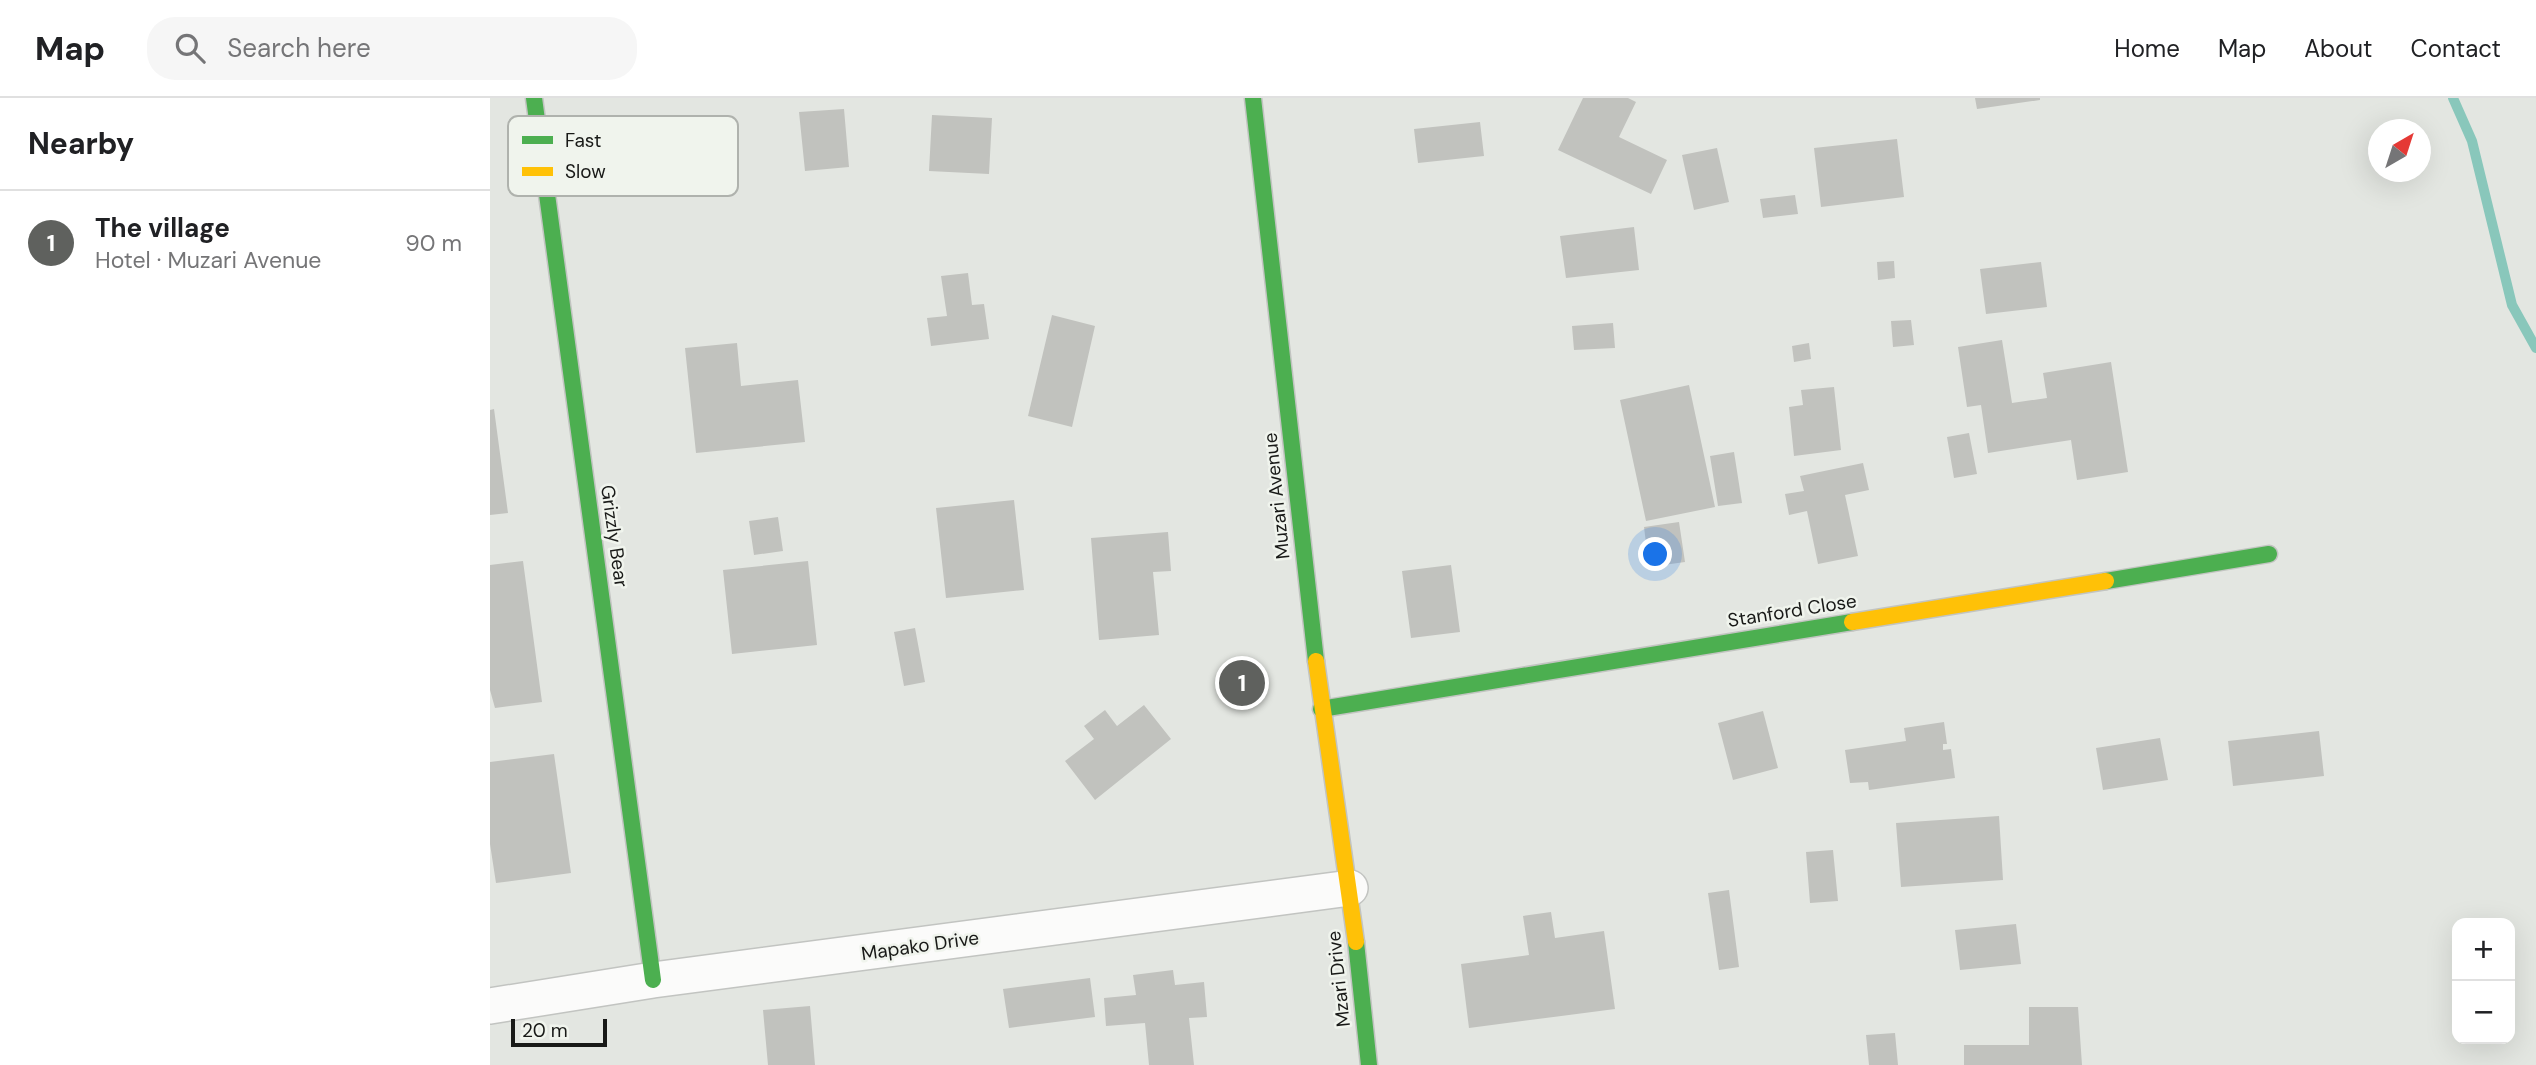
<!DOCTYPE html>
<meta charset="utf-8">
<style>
body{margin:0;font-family:"DM Sans",sans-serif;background:#f6f6f6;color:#202124}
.controls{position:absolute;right:21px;bottom:21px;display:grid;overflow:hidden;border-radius:14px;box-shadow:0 7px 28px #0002}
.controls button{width:63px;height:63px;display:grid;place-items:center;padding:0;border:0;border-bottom:2px solid #e0e0e0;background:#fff;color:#202124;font:35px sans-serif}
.compass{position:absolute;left:1878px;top:21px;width:63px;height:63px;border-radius:50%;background:#fff;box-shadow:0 7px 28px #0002;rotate:39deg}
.scale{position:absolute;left:21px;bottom:18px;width:96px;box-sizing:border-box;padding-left:7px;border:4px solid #181917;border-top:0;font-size:19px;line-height:24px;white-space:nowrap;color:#181917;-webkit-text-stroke:5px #f0f4ed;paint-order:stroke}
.you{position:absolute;left:1166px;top:457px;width:24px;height:24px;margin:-18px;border:5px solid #fff;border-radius:50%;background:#1a73e8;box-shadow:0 0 0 10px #1a73e833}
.badge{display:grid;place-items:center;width:46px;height:46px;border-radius:50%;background:#5f615e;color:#fff;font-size:23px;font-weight:700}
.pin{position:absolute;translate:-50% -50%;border:4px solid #fff;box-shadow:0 2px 7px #0006}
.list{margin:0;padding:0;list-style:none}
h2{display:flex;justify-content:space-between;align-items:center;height:91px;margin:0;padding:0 28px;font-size:30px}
h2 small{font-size:23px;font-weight:400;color:#757577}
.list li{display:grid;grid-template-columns:46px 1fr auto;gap:21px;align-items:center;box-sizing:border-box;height:105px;padding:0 28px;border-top:2px solid #e0e0e0}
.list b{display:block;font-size:26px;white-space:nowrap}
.list p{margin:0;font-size:23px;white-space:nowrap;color:#757577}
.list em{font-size:23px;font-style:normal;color:#757577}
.icon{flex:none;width:38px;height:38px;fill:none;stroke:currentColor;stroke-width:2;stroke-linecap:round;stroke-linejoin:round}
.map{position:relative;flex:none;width:2046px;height:967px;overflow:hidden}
header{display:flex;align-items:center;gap:42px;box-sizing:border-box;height:98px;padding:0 35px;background:#fff;border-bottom:2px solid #e0e0e0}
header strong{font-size:33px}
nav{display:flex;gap:38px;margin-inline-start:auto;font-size:24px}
.search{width:490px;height:63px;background:#f6f6f6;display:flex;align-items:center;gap:18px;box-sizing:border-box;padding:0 24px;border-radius:28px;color:#757577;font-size:26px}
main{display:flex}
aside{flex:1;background:#fff}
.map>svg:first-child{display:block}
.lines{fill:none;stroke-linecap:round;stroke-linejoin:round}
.stream{stroke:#89c7bb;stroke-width:10}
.building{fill:#c1c2be}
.street-casing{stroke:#c2c4c1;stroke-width:38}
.fast-casing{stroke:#c2c4c1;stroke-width:19}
.slow-casing{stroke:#c2c4c1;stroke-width:19}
.street{stroke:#fbfbfa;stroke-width:35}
.fast{stroke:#4caf50;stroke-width:16}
.slow{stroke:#ffc107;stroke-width:16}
.labels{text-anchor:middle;stroke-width:5;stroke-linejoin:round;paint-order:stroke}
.street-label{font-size:19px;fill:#181917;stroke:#f0f4ed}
.key{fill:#f0f4ed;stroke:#afb2ad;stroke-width:2}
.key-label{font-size:19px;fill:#181917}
</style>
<header>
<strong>Map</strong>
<div class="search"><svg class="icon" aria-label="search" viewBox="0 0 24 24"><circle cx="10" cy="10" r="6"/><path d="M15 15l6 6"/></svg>Search here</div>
<nav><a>Home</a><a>Map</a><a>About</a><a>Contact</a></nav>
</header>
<main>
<aside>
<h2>Nearby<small></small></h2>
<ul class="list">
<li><span class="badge">1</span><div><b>The village</b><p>Hotel · Muzari Avenue</p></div><em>90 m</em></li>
</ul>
</aside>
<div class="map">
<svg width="2046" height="967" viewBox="0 0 2046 967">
<rect width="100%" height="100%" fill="#e3e6e1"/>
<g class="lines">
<path class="stream" d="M1963,0l19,43 40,164 24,43"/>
</g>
<path class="building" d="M1093,0h45l8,4 -17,35 48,23 -16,34 -93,-44z
M1485,0h65v2l-63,9z
M354,11l5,58 -44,4 -6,-59z
M442,17l60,3 -3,56 -60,-3z
M990,24l4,34 -66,7 -4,-34z
M1407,41l7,58 -83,10 -7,-59z
M1227,50l12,54 -35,8 -12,-55z
M1305,97l3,19 -35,4 -3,-19z
M1144,129l5,43 -73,8 -6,-42z
M1404,163l1,17 -17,2 -1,-18z
M1551,164l6,45 -61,7 -6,-45z
M478,175l4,32 12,-1 5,35 -58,7 -4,-28 20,-2 -6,-40z
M562,217l43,11 -23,101 -44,-11z
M1421,222l3,25 -21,2 -2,-26z
M1123,225l2,25 -41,2 -2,-24z
M1512,242l10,63 35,-5 -4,-25 68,-11 17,110 -51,8 -6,-40 -83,13 -7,-48 -14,2 -9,-60z
M247,245l4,43 57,-6 7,62 -109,11 -11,-105z
M1319,245l2,16 -17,3 -2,-16z
M1199,287l26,122 -69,14 -26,-121z
M1344,289l7,63 -47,6 -5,-49 14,-2 -2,-15z
M4,311l14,104 -18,2v-105z
M1479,335l8,41 -23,4 -7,-41z
M1244,354l8,51 -24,3 -8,-50z
M1373,365l6,27 -24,5 13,61 -40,8 -11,-53 -18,4 -4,-21 19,-3 -4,-15z
M524,402l10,90 -78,8 -10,-90z
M288,419l5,34 -29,4 -5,-34z
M1189,424l6,40 -36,5 -5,-40z
M678,434l3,39 -18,1 6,63 -60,5 -8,-102z
M33,463l19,141 -47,6 -5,-18v-125z
M318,463l9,84 -85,9 -9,-84z
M961,467l9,67 -49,6 -9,-67z
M425,530l10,54 -21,4 -10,-54z
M654,607l27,34 -76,61 -30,-39 29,-22 -10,-13 21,-16 12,16z
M1273,613l15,57 -45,12 -15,-57z
M1454,624l3,22h-4v6l8,-1 4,29 -86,12 -1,-8 -18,1 -5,-33 61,-9 -2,-13z
M1829,633l5,45 -91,10 -5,-45z
M1670,640l8,42 -65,10 -7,-42z
M64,656l17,119 -75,10 -6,-39v-82z
M1509,718l4,64 -102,7 -5,-64z
M1343,752l5,51 -28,2 -4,-51z
M1239,792l10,77 -20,3 -11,-77z
M1061,814l4,26 49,-7 11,78 -146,19 -8,-64 68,-9 -6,-39z
M1526,826l5,40 -61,6 -5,-40z
M683,872l2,15 29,-3 3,35 -18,1 5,47h-45l-4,-42 -39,3 -2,-28 32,-3 -3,-20z
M600,880l5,39 -86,11 -6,-39z
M320,908l5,59h-47l-5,-55z
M1539,909h49l4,58h-118v-20h65z
M1405,935l3,32h-29l-3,-30z"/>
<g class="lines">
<defs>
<path id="street" d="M0,908l163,-26 697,-92"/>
<path id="fast" d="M44,0l119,882
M763,0l63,563
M1616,483l163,-27
M831,611l531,-87
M866,844l13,123"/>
<path id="slow" d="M1362,524l254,-41
M826,563l40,281"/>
</defs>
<use href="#street" class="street-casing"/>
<use href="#fast" class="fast-casing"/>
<use href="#slow" class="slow-casing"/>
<use href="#street" class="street"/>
<use href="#fast" class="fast"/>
<use href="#slow" class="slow"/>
</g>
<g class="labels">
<g class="street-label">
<text transform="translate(786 398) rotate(-96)" y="7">Muzari Avenue</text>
<text transform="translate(125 438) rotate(82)" y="7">Grizzly Bear</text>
<text transform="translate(1302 512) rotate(-9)" y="7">Stanford Close</text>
<text transform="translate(430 847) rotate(-8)" y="7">Mapako Drive</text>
<text transform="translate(848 881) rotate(-96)" y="7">Mzari Drive</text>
</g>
</g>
<rect x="18" y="18" width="230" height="80" rx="10" class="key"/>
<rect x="32" y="38" width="31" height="8" fill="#4caf50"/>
<rect x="32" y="69" width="31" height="9" fill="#ffc107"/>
<g class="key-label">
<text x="75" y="49">Fast</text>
<text x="75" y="80">Slow</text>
</g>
</svg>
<div class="controls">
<button>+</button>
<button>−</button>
</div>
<svg class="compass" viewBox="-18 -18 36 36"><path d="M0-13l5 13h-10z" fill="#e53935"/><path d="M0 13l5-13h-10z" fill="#757577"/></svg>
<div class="scale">20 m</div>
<div class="you"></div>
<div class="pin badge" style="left:752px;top:585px">1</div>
</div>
</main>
